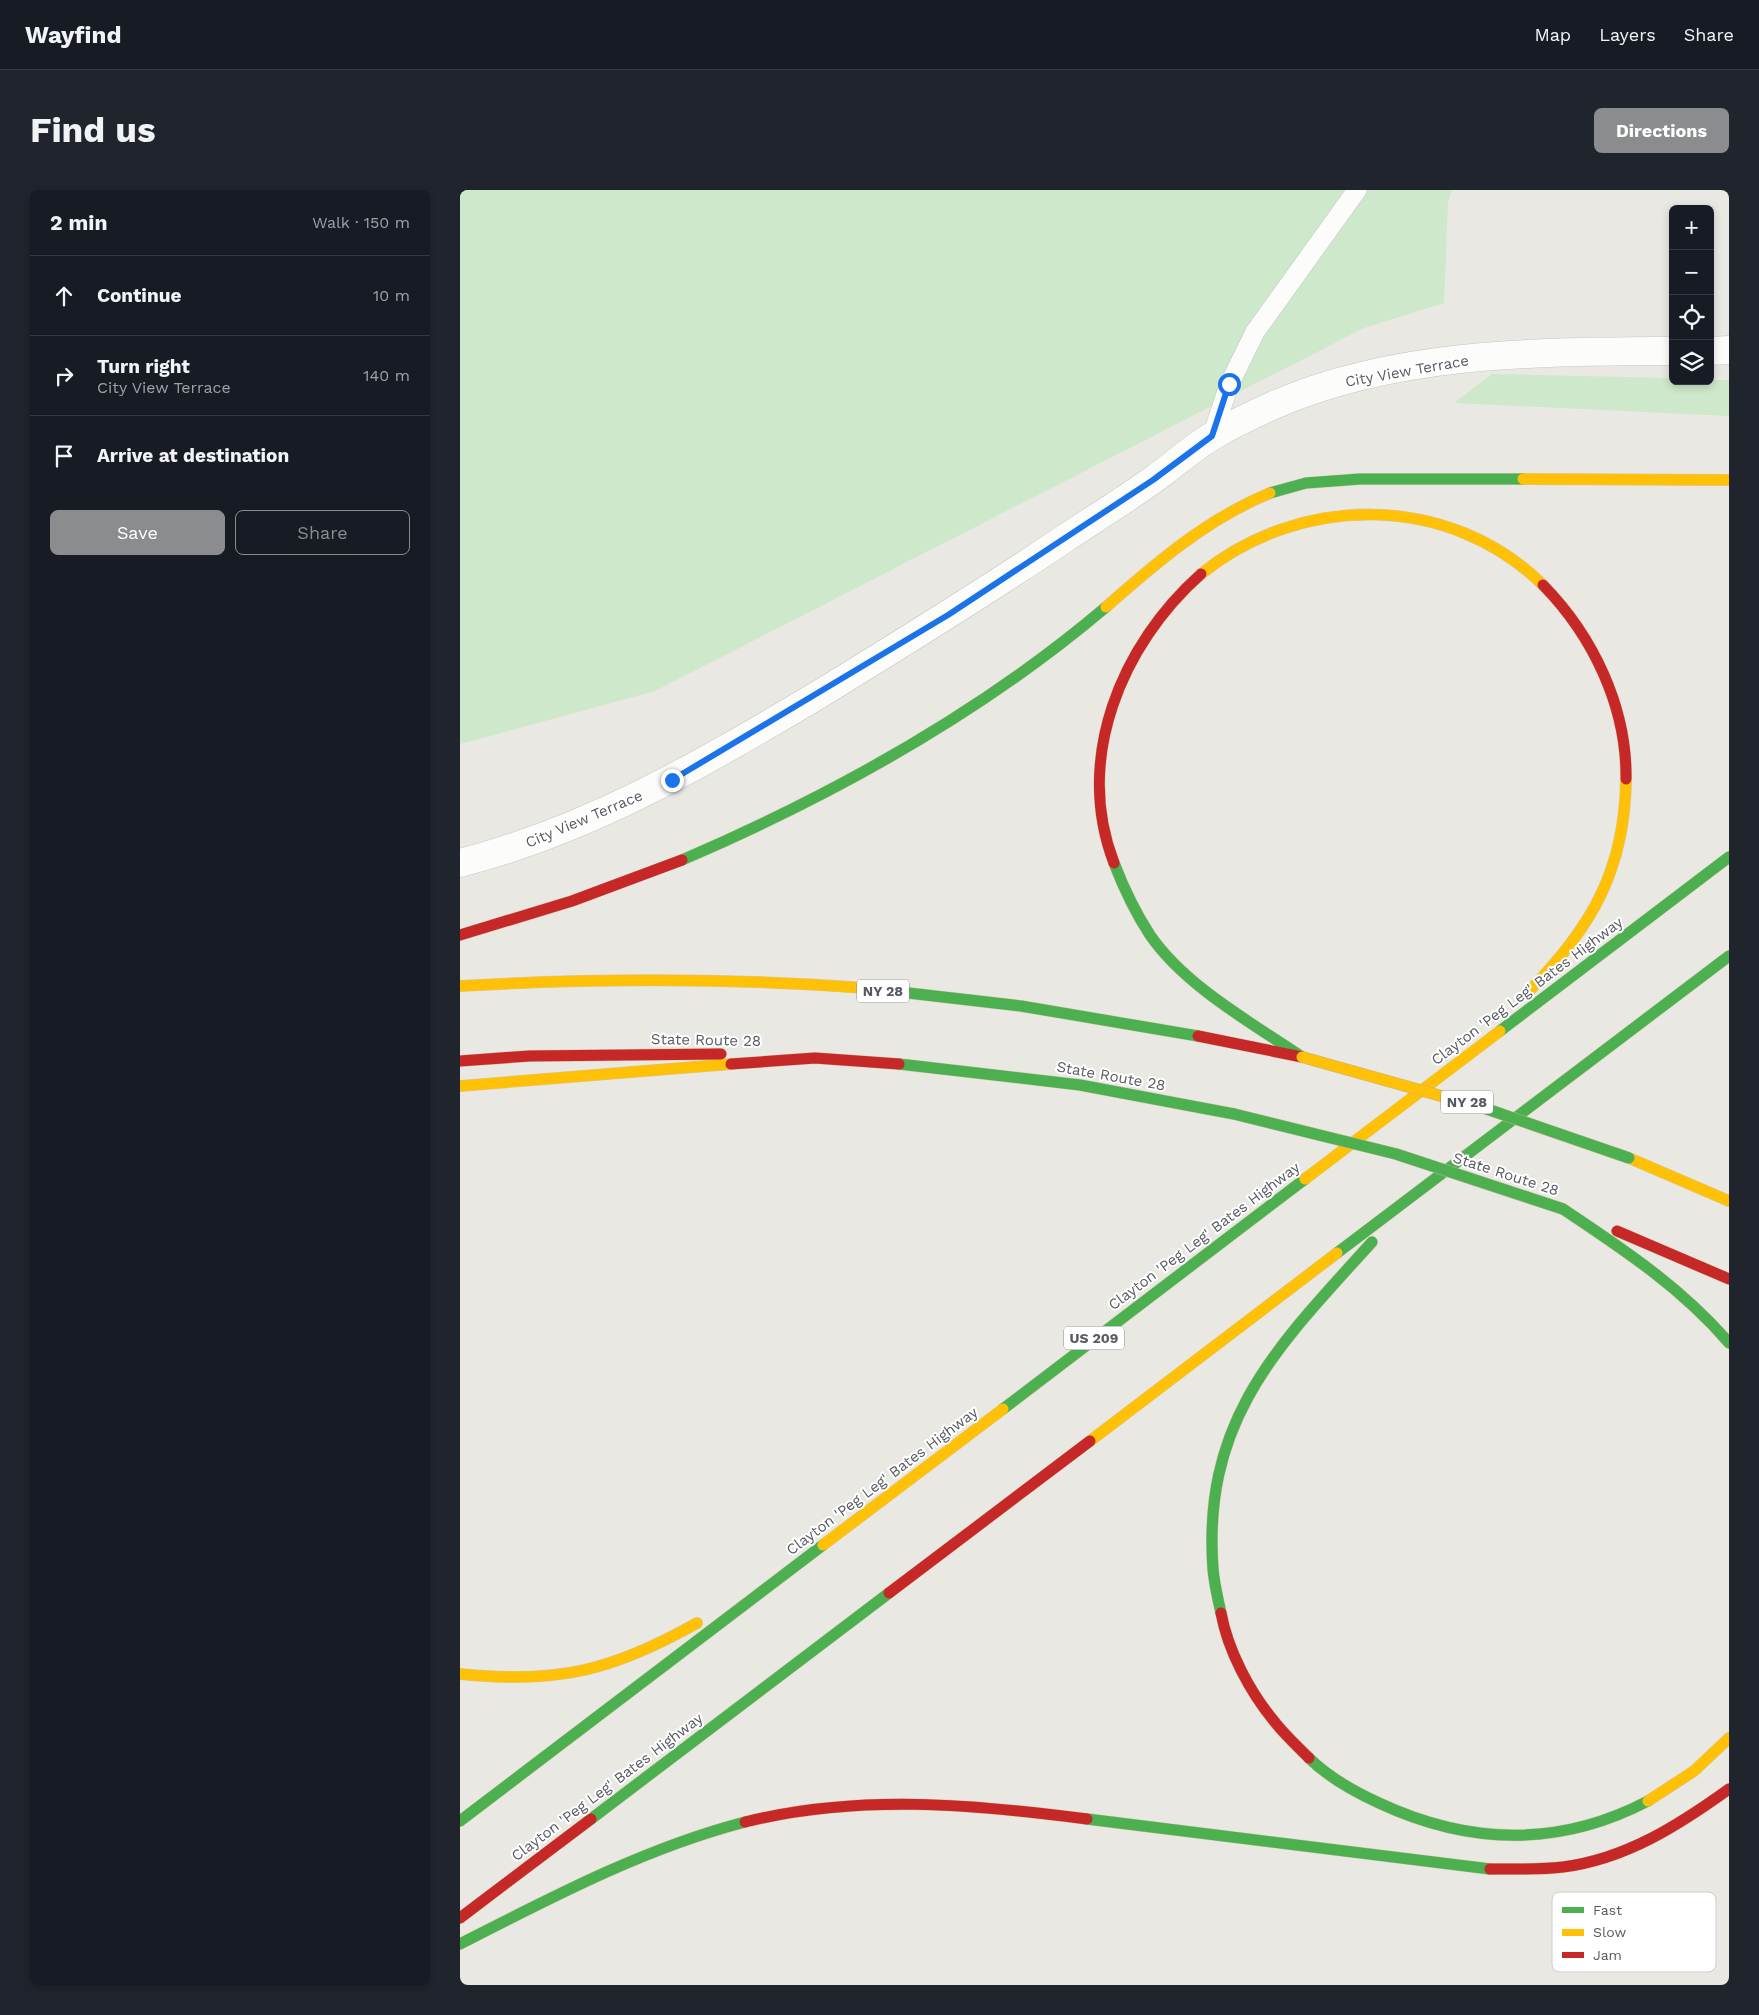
<!DOCTYPE html>
<meta charset="utf-8">
<style>
body{margin:0;font-family:"Work Sans",sans-serif;background:#20242c;color:#f1f3f6}
.controls{position:absolute;right:15px;top:15px;display:grid;overflow:hidden;border-radius:8px;box-shadow:0 2px 8px #0003}
.controls button{width:45px;height:45px;display:grid;place-items:center;padding:0;border:0;border-bottom:1px solid #363941;background:#171b24;color:#f1f3f6;font:25px sans-serif}
.stop{position:absolute;width:15px;height:15px;margin:-11px;border:4px solid #1a73e8;border-radius:50%;background:#fff}
.stop.end{background:#1a73e8;border-color:#fff;box-shadow:0 1px 5px #0008}
.list{margin:0;padding:0;list-style:none}
h2{display:flex;justify-content:space-between;align-items:center;height:65px;margin:0;padding:0 20px;font-size:21px}
h2 small{font-size:16px;font-weight:400;color:#9ea1a6}
.list li{display:grid;grid-template-columns:32px 1fr auto;gap:15px;align-items:center;box-sizing:border-box;height:80px;padding:0 20px;border-top:1px solid #363941}
.list b{display:block;font-size:19px;white-space:nowrap}
.list p{margin:0;font-size:16px;white-space:nowrap;color:#9ea1a6}
.list em{font-size:16px;font-style:normal;color:#9ea1a6}
.actions{display:flex;gap:10px;padding:15px 20px}
.actions a{flex:1;padding:11px 0;border:1px solid #8a8c8e;border-radius:8px;text-align:center;font-size:18px;color:#8a8c8e}
.actions .main{background:#8a8c8e;color:#fff}
.icon{flex:none;width:28px;height:28px;fill:none;stroke:currentColor;stroke-width:2;stroke-linecap:round;stroke-linejoin:round}
.map{position:relative;flex:none;width:1269px;height:1795px;overflow:hidden;border-radius:8px}
header{display:flex;align-items:center;gap:30px;box-sizing:border-box;height:70px;padding:0 25px;background:#171b24;border-bottom:1px solid #363941}
header strong{font-size:24px}
nav{display:flex;gap:28px;margin-inline-start:auto;font-size:18px}
.intro{display:flex;align-items:center;justify-content:space-between;box-sizing:border-box;height:120px;padding:0 30px}
h1{margin:0;font-size:35px}
.button{padding:12px 22px;border-radius:8px;background:#8a8c8e;color:#fff;font-size:18px;font-weight:700}
main{display:flex;gap:30px;padding:0 30px}
aside{flex:1;background:#171b24;border-radius:8px;box-shadow:0 2px 8px #0003}
.map>svg:first-child{display:block}
.green{fill:#cee8cb}
.lines{fill:none;stroke-linecap:round;stroke-linejoin:round}
.lane-casing{stroke:#c5c6c4;stroke-width:20}
.street-casing{stroke:#c5c6c4;stroke-width:29}
.fast-casing{stroke:#d4caad;stroke-width:12}
.slow-casing{stroke:#d4caad;stroke-width:12}
.jam-casing{stroke:#d4caad;stroke-width:12}
.lane{stroke:#fcfcfb;stroke-width:19}
.street{stroke:#fcfcfb;stroke-width:28}
.fast{stroke:#4caf50;stroke-width:11}
.slow{stroke:#ffc107;stroke-width:11}
.jam{stroke:#c62828;stroke-width:11}
.fast-bridge-casing{stroke:#c0b390;stroke-width:12;stroke-linecap:butt}
.slow-bridge-casing{stroke:#c0b390;stroke-width:12;stroke-linecap:butt}
.fast-bridge{stroke:#4caf50;stroke-width:11}
.slow-bridge{stroke:#ffc107;stroke-width:11}
.route{stroke:#1a73e8;stroke-width:6}
.labels{text-anchor:middle;stroke-width:4;stroke-linejoin:round;paint-order:stroke}
.shield{fill:#fff;stroke:#898c90;stroke-width:1}
.shield-label{font-size:14px;font-weight:bold;fill:#575b61}
.street-label{font-size:15px;fill:#575b61;stroke:#fff}
.key{fill:#fff;stroke:#cdced0;stroke-width:1}
.key-label{font-size:14px;fill:#575b61}
</style>
<header>
<strong>Wayfind</strong>
<nav><a>Map</a><a>Layers</a><a>Share</a></nav>
</header>
<div class="intro"><h1>Find us</h1><a class="button">Directions</a></div>
<main>
<aside>
<h2>2 min<small>Walk · 150 m</small></h2>
<ul class="list">
<li><svg class="icon" aria-label="ahead" viewBox="0 0 24 24"><path d="M12 20V5M6 11l6-6 6 6"/></svg><div><b>Continue</b></div><em>10 m</em></li>
<li><svg class="icon" aria-label="right" viewBox="0 0 24 24"><path d="M7 20v-9h11M14 6l5 5-5 5"/></svg><div><b>Turn right</b><p>City View Terrace</p></div><em>140 m</em></li>
<li><svg class="icon" aria-label="arrive" viewBox="0 0 24 24"><path d="M6 21V4h12l-3 4 3 4H6"/></svg><div><b>Arrive at destination</b></div></li>
</ul>
<div class="actions"><a class="main">Save</a><a>Share</a></div>
</aside>
<div class="map">
<svg width="1269" height="1795" viewBox="0 0 1269 1795">
<rect width="100%" height="100%" fill="#eae8e2"/>
<path class="green" d="M0,0h992l-4,12 -4,101 -80,25 -709,363 -195,53z
M1032,184l181,4v3l56,-1v36l-275,-13z"/>
<g class="lines">
<defs>
<path id="lane" d="M752,246l17,-51 26,-53 102,-142"/>
<path id="street" d="M1250,161l19,-1
M0,673c129,-33 240,-98 353,-165 85,-52 169,-104 251,-159 30,-20 61,-39 90,-60 20,-14 39,-32 60,-44 19,-11 40,-21 60,-30 124,-54 266,-53 399,-54"/>
<path id="fast" d="M810,303l36,-10 54,-4h163
M222,670c151,-65 298,-146 424,-253
M654,673c10,26 21,49 36,72 35,51 102,88 152,122
M405,798l156,18 177,30
M1040,841l229,-174
M439,874l181,21 154,29
M1103,1019c60,40 119,79 166,134
M877,1063l392,-297
M543,1219l302,-230
M761,1423c-3,-14 -7,-30 -8,-44 -11,-151 66,-224 159,-327
M849,1568c19,19 46,34 70,45 90,42 181,44 269,-2
M131,1629l298,-226
M627,1629l403,50
M0,1631l363,-276
M0,1754c92,-47 185,-96 285,-122"/>
<path id="slow" d="M1063,289l206,1
M741,384c100,-81 249,-81 342,11
M646,417c51,-45 101,-88 164,-114
M0,796c135,-8 270,-8 405,2
M1070,800c62,-63 95,-121 96,-211
M0,896l271,-22
M1169,968l100,43
M845,989l195,-148
M630,1251l247,-188
M363,1355l180,-136
M0,1484c97,10 152,-3 237,-51
M1188,1611l46,-30 35,-33"/>
<path id="jam" d="M1083,395c50,51 84,122 83,194
M654,673c-40,-104 7,-218 87,-289
M0,745l112,-34 110,-41
M738,846l104,21
M0,871l69,-5 192,-2
M271,874l84,-6 84,6
M1157,1041l112,48
M429,1403l201,-152
M761,1423c7,38 29,79 53,108 10,13 23,25 35,37
M285,1632c113,-28 228,-18 342,-3
M1030,1679c25,0 49,1 73,-2 63,-8 116,-42 166,-78
M0,1728l131,-99"/>
</defs>
<use href="#lane" class="lane-casing"/>
<use href="#street" class="street-casing"/>
<use href="#fast" class="fast-casing"/>
<use href="#slow" class="slow-casing"/>
<use href="#jam" class="jam-casing"/>
<use href="#lane" class="lane"/>
<use href="#street" class="street"/>
<use href="#fast" class="fast"/>
<use href="#slow" class="slow"/>
<use href="#jam" class="jam"/>
<defs>
<path id="fast-bridge" d="M1024,918l145,50
M774,924l162,40 167,55"/>
<path id="slow-bridge" d="M842,867l182,51"/>
</defs>
<use href="#fast-bridge" class="fast-bridge-casing"/>
<use href="#slow-bridge" class="slow-bridge-casing"/>
<use href="#fast-bridge" class="fast-bridge"/>
<use href="#slow-bridge" class="slow-bridge"/>
</g>
<g class="lines">
<path class="route" d="M212,590l276,-165 205,-135 59,-44 17,-52"/>
</g>
<g class="labels">
<g class="shield">
<rect x="397" y="789.5" width="52" height="23" rx="4"/>
<rect x="981" y="900.5" width="52" height="23" rx="4"/>
<rect x="604" y="1136.5" width="60" height="23" rx="4"/>
</g>
<g class="shield-label">
<text x="423" y="806">NY 28</text>
<text x="1007" y="917">NY 28</text>
<text x="634" y="1153">US 209</text>
</g>
<g class="street-label">
<text transform="translate(947 181) rotate(-10)" y="5">City View Terrace</text>
<text transform="translate(124 629) rotate(-23)" y="5">City View Terrace</text>
<text transform="translate(1067 801) rotate(-37)" y="5">Clayton 'Peg Leg' Bates Highway</text>
<text transform="translate(246 850) rotate(1)" y="5">State Route 28</text>
<text transform="translate(651 886) rotate(10)" y="5">State Route 28</text>
<text transform="translate(1046 984) rotate(18)" y="5">State Route 28</text>
<text transform="translate(744 1046) rotate(-37)" y="5">Clayton 'Peg Leg' Bates Highway</text>
<text transform="translate(422 1291) rotate(-37)" y="5">Clayton 'Peg Leg' Bates Highway</text>
<text transform="translate(147 1597) rotate(-37)" y="5">Clayton 'Peg Leg' Bates Highway</text>
</g>
</g>
<rect x="1092" y="1702" width="164" height="80" rx="8" class="key"/>
<rect x="1102" y="1717" width="22" height="6" fill="#4caf50"/>
<rect x="1102" y="1739" width="22" height="7" fill="#ffc107"/>
<rect x="1102" y="1762" width="22" height="6" fill="#c62828"/>
<g class="key-label">
<text x="1133" y="1725">Fast</text>
<text x="1133" y="1747">Slow</text>
<text x="1133" y="1770">Jam</text>
</g>
</svg>
<div class="controls">
<button>+</button>
<button>−</button>
<button><svg class="icon" aria-label="locate" viewBox="0 0 24 24"><circle cx="12" cy="12" r="6"/><path d="M12 2v4M12 18v4M2 12h4M18 12h4"/></svg></button>
<button><svg class="icon" aria-label="layers" viewBox="0 0 24 24"><path d="M12 4l9 5-9 5-9-5zM3 14l9 5 9-5"/></svg></button>
</div>
<div class="stop" style="left:769px;top:194px"></div>
<div class="stop end" style="left:212px;top:590px"></div>
</div>
</main>
